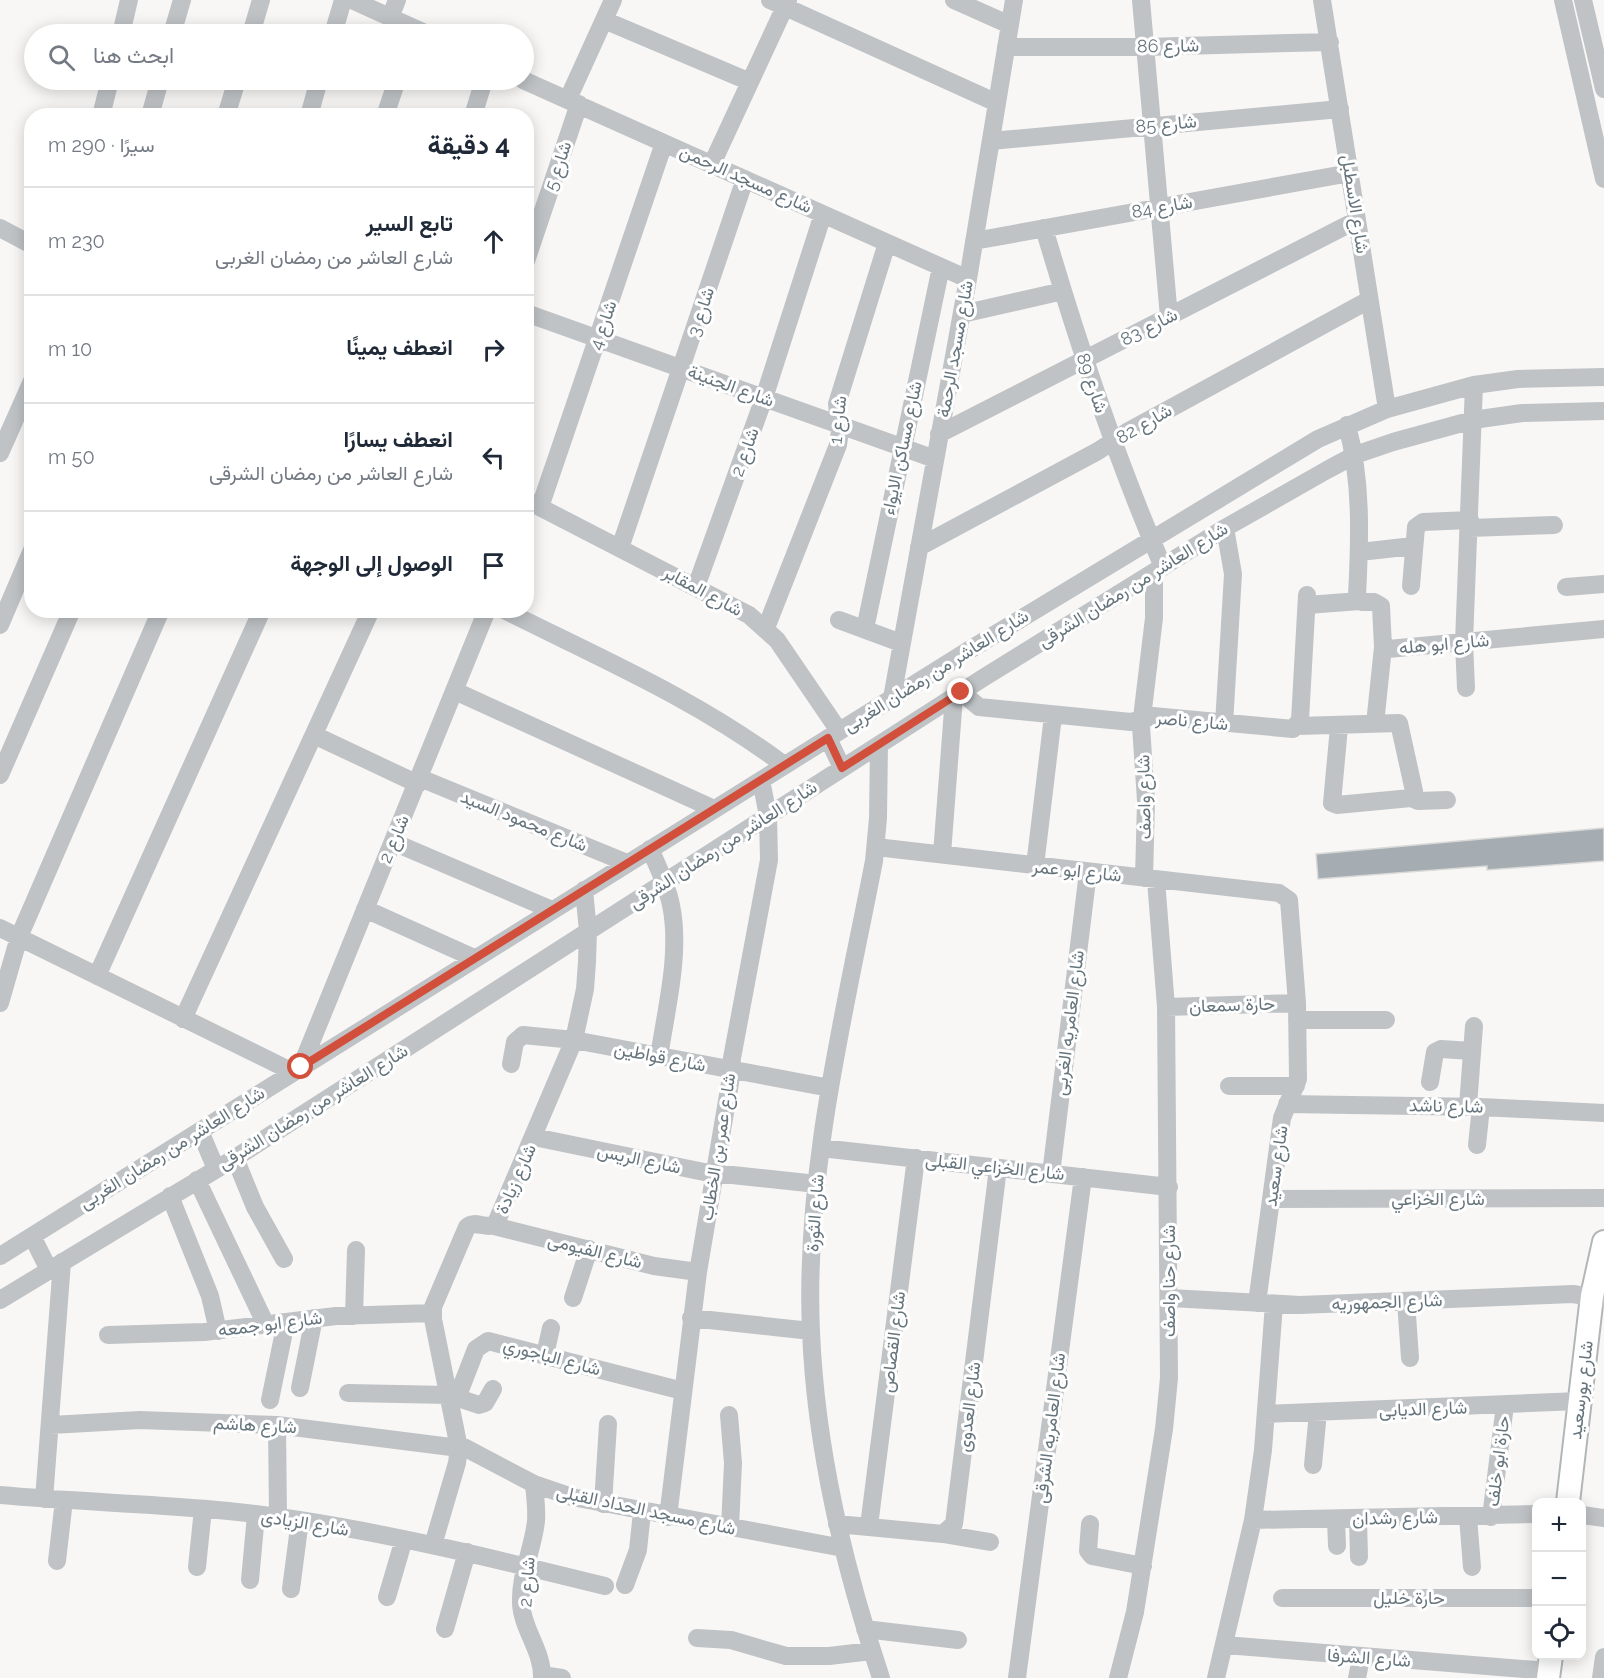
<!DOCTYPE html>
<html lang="ar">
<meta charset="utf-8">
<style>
body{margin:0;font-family:Raleway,Vazirmatn,sans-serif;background:#f2f2f3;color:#1f2937;direction:rtl}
.controls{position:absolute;right:18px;bottom:18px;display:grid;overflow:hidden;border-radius:12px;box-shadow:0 3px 15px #0003}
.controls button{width:54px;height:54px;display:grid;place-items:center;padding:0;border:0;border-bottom:2px solid #e0e1e3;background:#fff;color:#1f2937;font:30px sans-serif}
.stop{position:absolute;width:18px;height:18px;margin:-14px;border:4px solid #d24f3b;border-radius:50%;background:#fff}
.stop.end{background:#d24f3b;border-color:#fff;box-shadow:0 2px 6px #0008}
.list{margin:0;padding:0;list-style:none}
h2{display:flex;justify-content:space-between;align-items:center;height:78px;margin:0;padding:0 24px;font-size:26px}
h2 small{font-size:20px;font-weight:400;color:#747a83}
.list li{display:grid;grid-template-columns:39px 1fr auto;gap:18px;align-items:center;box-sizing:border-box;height:108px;padding:0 24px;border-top:2px solid #e0e1e3}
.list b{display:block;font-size:22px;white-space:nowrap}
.list p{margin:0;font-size:20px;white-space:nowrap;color:#747a83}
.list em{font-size:20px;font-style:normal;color:#747a83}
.icon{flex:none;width:33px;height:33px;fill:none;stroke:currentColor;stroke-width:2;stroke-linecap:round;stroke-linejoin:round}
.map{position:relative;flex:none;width:1604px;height:1678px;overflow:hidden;direction:ltr}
.search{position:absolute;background:#fff;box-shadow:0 3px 15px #0003;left:24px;top:24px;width:510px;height:66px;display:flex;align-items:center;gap:15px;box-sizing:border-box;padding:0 21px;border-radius:33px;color:#747a83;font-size:22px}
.panel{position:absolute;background:#fff;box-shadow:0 3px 15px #0003;left:24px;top:108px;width:510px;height:510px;border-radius:24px;direction:rtl}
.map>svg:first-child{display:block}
.building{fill:#a5adb2;stroke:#d9d9d8;stroke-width:1.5}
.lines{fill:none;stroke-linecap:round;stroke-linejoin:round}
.major-casing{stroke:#b1b6b9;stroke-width:26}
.minor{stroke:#bfc3c6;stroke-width:18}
.major{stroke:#fff;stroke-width:22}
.route{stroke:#d24f3b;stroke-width:8}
.labels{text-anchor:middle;stroke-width:6;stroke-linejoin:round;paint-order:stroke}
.street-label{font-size:18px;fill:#66757d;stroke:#fff}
</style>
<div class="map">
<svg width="1604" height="1678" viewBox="0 0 1604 1678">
<rect width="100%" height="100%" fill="#f8f7f5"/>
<path class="building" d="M1604,828v33l-117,9v-4l-169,13 -2,-25z"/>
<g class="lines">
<defs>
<path id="major" d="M1568,1502l24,-206 12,-54
M1548,1678l3,-22"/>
</defs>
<use href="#major" class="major-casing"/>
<path class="minor" d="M352,0l75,34
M770,0l227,103
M954,0l56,25
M1141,0l28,317
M1322,0l65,409
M1563,0l41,179
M1583,0l21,89
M390,18l7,-18
M604,20l144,61
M121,34l8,-34
M172,34l10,-34
M251,34l10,-34
M333,34l10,-34
M1006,47h139l185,-5
M523,80l445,199
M568,99l45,-99
M101,116l9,-36
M150,116l10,-36
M226,116l11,-36
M309,116l10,-36
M385,116l12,-36
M473,116l11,-36
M991,141l349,-32
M712,164l76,-164
M0,228l32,17
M1044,228c34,116 71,228 119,339
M974,241l376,-68
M526,261l53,-157
M526,313l409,146
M962,314l101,-23
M1347,425c15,56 13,113 10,171l5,6h12l7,4 2,41 5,2 216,-20
M939,434l418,-214
M0,453l32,-72
M526,500l223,115 28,25 62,91
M540,507l124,-364
M1470,528l84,-3
M919,547l179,-96 29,-19 242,-132
M620,548l125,-369
M1360,552l53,-6
M1411,586l5,-59 7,-5 47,-2
M696,587l68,-189 59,-184
M1566,587l38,-3
M1307,605l53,-4
M504,610c96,48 194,90 280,155
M839,620l62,23
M0,625l32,-75
M766,628l72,-183 2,-14 -3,-27 50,-161
M865,629l76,-362
M1466,688l-2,-46 10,-257
M455,691l259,118
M961,692l18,15 152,15 22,-6 140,13 7,-9 7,-125
M892,698l76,-419 46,-279
M1224,724l9,-150 -8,-46
M1375,724l8,-77
M1298,726l101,-3 15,68 -3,7 -74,7 -5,-2 7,-76
M314,735l104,49
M828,738l14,30
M879,745l-1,73 -4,43c-30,155 -70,312 -63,471 5,119 33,234 70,346
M0,775l72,-165
M420,778l207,85
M1411,798l7,3 29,-1
M393,842l159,68
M876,847l403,46 10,7 8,103 1,76 -16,39 -25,185
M650,849c8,18 17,36 21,56 10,48 -5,104 -12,152
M942,854l12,-157
M1035,866l18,-150
M1144,878l2,-77 -5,-75 13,-108v-45
M365,909l109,49
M0,928l293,144
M97,976l165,-366
M0,1003l19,-66 142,-327
M1166,1007l131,-4
M183,1019l188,-409
M1297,1020h89
M511,1064l4,-22 8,-7 51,5 256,48
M301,1067l186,-457
M1430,1082l5,-30 6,-3 31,2
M1229,1086h67
M1287,1104l194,3 123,6
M1468,1106l6,-80
M200,1131l16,38
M534,1137l170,35 113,12
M1477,1145l4,-38
M821,1148l348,39
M235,1158l20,49 29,52
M1051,1174l37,-302
M197,1180l69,145
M170,1196l40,100 8,35
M1271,1199l333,-1
M494,1226l160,40 44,6
M32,1236l17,34
M0,1256l966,-604 352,-213 69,-30 87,-24 44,-6 86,-2
M573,1298l16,-49
M1170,1298l130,7 273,-11 31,5
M0,1300l235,-142 748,-480 242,-150 102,-58 28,-15 38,-13 80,-22 49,-7 82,-2
M1406,1301l4,57
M354,1316l2,-66
M691,1318l120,13
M108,1335l96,-3 132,-16 97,-3
M545,1355l6,-27
M300,1388l14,-70
M348,1393l101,2 30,10 6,-2 8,-14
M457,1398l19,-49 12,-8 195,50
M270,1400l16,-78
M1266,1414l313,-13
M729,1415l4,48 -3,65
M51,1425l89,-5 137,5 182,23
M277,1425l1,92
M458,1444l76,40 38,13 271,51
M1313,1465l5,-53
M534,1484c1,12 3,25 2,37 -3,28 -16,53 -15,82 1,26 22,48 21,75
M0,1495c99,9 200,9 299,25 103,16 205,41 306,66
M44,1499l18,-237
M603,1504l5,-80
M1582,1515l22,3
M668,1517l30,-245 32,-189 2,-25 37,-198 -1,-44 -7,-36
M1468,1517l4,50
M1491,1517l14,-112
M1336,1519l1,27
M1358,1519l1,38
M1253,1520l283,-6
M837,1524l106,10 11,-10 44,-356
M1090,1524l-2,27 4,5 51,10
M869,1526l47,-368
M943,1534l47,8
M433,1545l24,-82 2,-15 -26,-129v-12l34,-80c8,-8 21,4 29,-4l78,-183 11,-51 2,-27 1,-31 -4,-41
M57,1561l7,-61
M197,1567l6,-58
M250,1580l6,-65
M625,1585l13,-35 4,-38
M291,1589l9,-69
M387,1597l17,-58
M1282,1598h254
M445,1629l22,-77
M865,1629l93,11
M697,1638l34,2 55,16h43l43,-5
M1225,1645l324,26
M542,1675l20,3
M1017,1678l66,-501
M1118,1678l17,-66 29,-183 5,-51 -3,-371 -10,-127
M1216,1678l37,-158 10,-70 11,-146
M1357,1678l4,-20
M1601,1678l3,-21"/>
<use href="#major" class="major"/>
</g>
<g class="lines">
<path class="route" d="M301,1067l527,-329 14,30 119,-76"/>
</g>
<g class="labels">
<g class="street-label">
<text transform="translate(1168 46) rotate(-1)" y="6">شارع 86</text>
<text transform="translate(1166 124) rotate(-5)" y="6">شارع 85</text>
<text transform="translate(558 166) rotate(-72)" y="6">شارع 5</text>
<text transform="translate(746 179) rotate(24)" y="6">شارع مسجد الرحمن</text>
<text transform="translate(1355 204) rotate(81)" y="6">شارع الاسطبل</text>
<text transform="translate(1162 207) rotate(-10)" y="6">شارع 84</text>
<text transform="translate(701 312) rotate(-72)" y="6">شارع 3</text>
<text transform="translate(603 325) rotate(-71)" y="6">شارع 4</text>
<text transform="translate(1149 327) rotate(-27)" y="6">شارع 83</text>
<text transform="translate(955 349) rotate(-80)" y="6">شارع مسجد الرحمة</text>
<text transform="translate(1092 383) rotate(71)" y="6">شارع 89</text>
<text transform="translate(731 386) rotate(20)" y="6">شارع الجنينة</text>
<text transform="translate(838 420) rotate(-84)" y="6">شارع 1</text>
<text transform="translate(1144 424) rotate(-30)" y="6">شارع 82</text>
<text transform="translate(902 448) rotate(-78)" y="6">شارع مساكن الايواء</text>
<text transform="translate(745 452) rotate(-70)" y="6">شارع 2</text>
<text transform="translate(1133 585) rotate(-32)" y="6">شارع العاشر من رمضان الشرقى</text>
<text transform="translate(703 591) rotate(28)" y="6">شارع المقابر</text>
<text transform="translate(1444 644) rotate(-5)" y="6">شارع ابو هله</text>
<text transform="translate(936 671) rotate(-32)" y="6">شارع العاشر من رمضان الغربى</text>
<text transform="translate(1192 721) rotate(5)" y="6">شارع ناصر</text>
<text transform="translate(1144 797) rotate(-91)" y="6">شارع واصف</text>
<text transform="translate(524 821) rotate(22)" y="6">شارع محمود السيد</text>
<text transform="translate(394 839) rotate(-67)" y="6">شارع 2</text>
<text transform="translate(723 845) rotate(-33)" y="6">شارع العاشر من رمضان الشرقى</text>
<text transform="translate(1077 871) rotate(6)" y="6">شارع ابو عمر</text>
<text transform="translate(1232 1005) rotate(-2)" y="6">حارة سمعان</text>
<text transform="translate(1069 1023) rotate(-83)" y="6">شارع العامريه الغربى</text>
<text transform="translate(660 1057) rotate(11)" y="6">شارع قواطين</text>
<text transform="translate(1446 1106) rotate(1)" y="6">شارع ناشد</text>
<text transform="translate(313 1107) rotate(-32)" y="6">شارع العاشر من رمضان الشرقى</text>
<text transform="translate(718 1147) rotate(-81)" y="6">شارع عمر بن الخطاب</text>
<text transform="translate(172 1148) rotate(-32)" y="6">شارع العاشر من رمضان الغربى</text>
<text transform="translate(639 1159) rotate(12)" y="6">شارع الريس</text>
<text transform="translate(1276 1166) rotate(-82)" y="6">شارع سعيد</text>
<text transform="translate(995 1167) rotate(6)" y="6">شارع الخزاعي القبلى</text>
<text transform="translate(516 1179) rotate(-66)" y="6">شارع زيادة</text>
<text x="1438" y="1205">شارع الخزاعي</text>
<text transform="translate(815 1213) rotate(-86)" y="6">شارع الثورة</text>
<text transform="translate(595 1251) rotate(14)" y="6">شارع الفيومى</text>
<text transform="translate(1169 1281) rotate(-90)" y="6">شارع حنا واصف</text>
<text transform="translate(1387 1302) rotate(-2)" y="6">شارع الجمهوريه</text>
<text transform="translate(270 1324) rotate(-7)" y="6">شارع ابو جمعه</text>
<text transform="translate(893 1342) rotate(-83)" y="6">شارع القصاص</text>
<text transform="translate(552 1357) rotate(15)" y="6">شارع الباجوري</text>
<text transform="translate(1581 1390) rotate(-83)" y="6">شارع بورسعيد</text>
<text transform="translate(969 1407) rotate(-83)" y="6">شارع العدوى</text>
<text transform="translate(1423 1409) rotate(-2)" y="6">شارع الديابى</text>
<text transform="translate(255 1425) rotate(3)" y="6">شارع هاشم</text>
<text transform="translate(1050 1428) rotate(-83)" y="6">شارع العامريه الشرقى</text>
<text transform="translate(1498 1461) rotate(-83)" y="6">حارة ابو خلف</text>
<text transform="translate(646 1510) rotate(12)" y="6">شارع مسجد الحداد القبلى</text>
<text transform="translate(1395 1518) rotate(-1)" y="6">شارع رشدان</text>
<text transform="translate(305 1523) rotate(9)" y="6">شارع الزيادى</text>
<text transform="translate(527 1582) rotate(-86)" y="6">شارع 2</text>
<text x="1409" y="1604">حارة خليل</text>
<text transform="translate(1369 1658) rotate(4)" y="6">شارع الشرفا</text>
</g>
</g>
</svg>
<div class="controls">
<button>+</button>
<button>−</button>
<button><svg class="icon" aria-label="locate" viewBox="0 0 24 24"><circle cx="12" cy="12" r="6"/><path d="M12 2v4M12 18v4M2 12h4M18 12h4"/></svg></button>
</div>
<div class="stop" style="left:301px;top:1067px"></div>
<div class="stop end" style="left:961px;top:692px"></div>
<div class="search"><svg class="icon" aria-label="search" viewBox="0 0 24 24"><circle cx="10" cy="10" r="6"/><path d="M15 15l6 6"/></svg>ابحث هنا</div>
<section class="panel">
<h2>4 دقيقة<small>سيرًا · 290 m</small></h2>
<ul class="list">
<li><svg class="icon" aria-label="ahead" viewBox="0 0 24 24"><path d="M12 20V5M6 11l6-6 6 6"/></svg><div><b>تابع السير</b><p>شارع العاشر من رمضان الغربى</p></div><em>230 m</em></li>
<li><svg class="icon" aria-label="right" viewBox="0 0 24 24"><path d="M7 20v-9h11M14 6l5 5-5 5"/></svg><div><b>انعطف يمينًا</b></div><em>10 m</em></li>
<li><svg class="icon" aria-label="left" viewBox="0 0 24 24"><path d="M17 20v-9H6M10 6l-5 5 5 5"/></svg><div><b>انعطف يسارًا</b><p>شارع العاشر من رمضان الشرقى</p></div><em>50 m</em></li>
<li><svg class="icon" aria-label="arrive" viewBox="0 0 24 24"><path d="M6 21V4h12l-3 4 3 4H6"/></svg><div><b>الوصول إلى الوجهة</b></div></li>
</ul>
</section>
</div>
